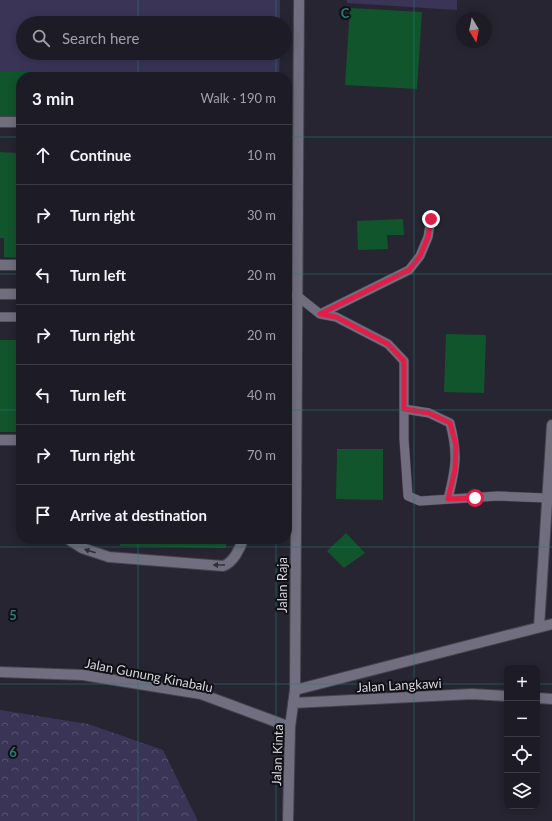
<!DOCTYPE html>
<meta charset="utf-8">
<style>
body{margin:0;font-family:Lato,sans-serif;background:#25252e;color:#f1f3f6}
.controls{position:absolute;right:12px;bottom:12px;display:grid;overflow:hidden;border-radius:8px;box-shadow:0 2px 10px #0003}
.controls button{width:36px;height:36px;display:grid;place-items:center;padding:0;border:0;border-bottom:1px solid #3b3a43;background:#1d1c26;color:#f1f3f6;font:20px sans-serif}
.compass{position:absolute;left:456px;top:12px;width:36px;height:36px;border-radius:50%;background:#1d1c26;box-shadow:0 2px 10px #0003;rotate:170deg}
.stop{position:absolute;width:12px;height:12px;margin:-9px;border:3px solid #e11d48;border-radius:50%;background:#fff}
.stop.end{background:#e11d48;border-color:#fff;box-shadow:0 1px 4px #0008}
.list{margin:0;padding:0;list-style:none}
h2{display:flex;justify-content:space-between;align-items:center;height:52px;margin:0;padding:0 16px;font-size:17px}
h2 small{font-size:13px;font-weight:400;color:#a0a1a7}
.list li{display:grid;grid-template-columns:26px 1fr auto;gap:12px;align-items:center;box-sizing:border-box;height:60px;padding:0 16px;border-top:1px solid #3b3a43}
.list b{display:block;font-size:15px;white-space:nowrap}
.list em{font-size:13px;font-style:normal;color:#a0a1a7}
.icon{flex:none;width:22px;height:22px;fill:none;stroke:currentColor;stroke-width:2;stroke-linecap:round;stroke-linejoin:round}
.map{position:relative;flex:none;width:552px;height:821px;overflow:hidden}
.search{position:absolute;background:#1d1c26;box-shadow:0 2px 10px #0003;left:16px;top:16px;width:276px;height:44px;display:flex;align-items:center;gap:10px;box-sizing:border-box;padding:0 14px;border-radius:22px;color:#a0a1a7;font-size:15px}
.panel{position:absolute;background:#1d1c26;box-shadow:0 2px 10px #0003;left:16px;top:72px;width:276px;height:472px;border-radius:16px}
.map>svg:first-child{display:block}
.forest{fill:url(#forest-crowns)}
.green{fill:#3a3457}
.building{fill:#11552c}
.lines{fill:none;stroke-linecap:round;stroke-linejoin:round}
.service-casing{stroke:#44424c;stroke-width:10}
.minor-casing{stroke:#44424c;stroke-width:12}
.service{stroke:#716f7f;stroke-width:9}
.minor{stroke:#716f7f;stroke-width:10}
.oneway{fill:#32313a}
.route{stroke:#e11d48;stroke-width:5}
.grid{fill:none;stroke:#238079;stroke-width:1;stroke-opacity:0.55}
.labels{text-anchor:middle;stroke-width:4;stroke-linejoin:round;paint-order:stroke}
.street-label{font-size:13px;fill:#d7d7df;stroke:#100f15}
.grid-label{font-size:13px;text-anchor:middle;font-weight:bold;fill:#238079;stroke:#100f15;stroke-width:4;stroke-linejoin:round;paint-order:stroke}
</style>
<div class="map">
<svg width="552" height="821" viewBox="0 0 552 821">
<defs>
<pattern id="forest-crowns" width="20" height="18" patternUnits="userSpaceOnUse"><rect width="20" height="18" fill="#3a3457"/><path d="M2 6a3 3 0 1 1 6 0M12 15a3 3 0 1 1 6 0" fill="none" stroke="#56516f"/></pattern>
</defs>
<rect width="100%" height="100%" fill="#272532"/>
<path class="forest" d="M0,710l88,14 75,26 35,71h-198z"/>
<path class="green" d="M0,0h280v23h-257v30h257l-1,24h-258l-21,16z
M347,0h110v10l-110,-7z"/>
<path class="building" d="M350,8l72,4 -5,77 -72,-4z
M0,71l198,1v5h-177v40h-21z
M18,135h3v123l-17,-1v-19h-4v-86l17,1z
M403,219l1,16h-17l1,14 -30,1 -1,-29z
M446,334l40,1 -2,58 -40,-1z
M0,340h21v92h-21z
M337,449h46v51l-47,-1z
M346,533l19,20 -21,15 -17,-17z
M120,539h106v9l-106,-2z"/>
<g class="lines">
<defs>
<path id="service" d="M296,295l24,19 16,3 52,27 16,17v78l4,57 12,5 78,-5 49,2
M320,314l89,-44 11,-14 8,-19 3,-18
M0,317h21
M404,409l25,4 21,10c8,31 6,44 -2,76"/>
<path id="minor" d="M0,122h21
M0,265h21
M0,294h21
M0,440h21
M68,539l14,9 27,9 114,9c10,-3 17,-17 20,-27
M539,627l13,-202
M0,672l83,3 118,19 89,33
M295,690l257,-66
M537,698l15,1
M293,703l179,-9 35,2
M288,821l2,-94 5,-37 4,-690"/>
</defs>
<use href="#service" class="service-casing"/>
<use href="#minor" class="minor-casing"/>
<use href="#service" class="service"/>
<use href="#minor" class="minor"/>
</g>
<defs><path id="oneway-solid" d="M-6-.8H1V-3.2L6.5 0L1 3.2V.8H-6Z"/></defs>
<g class="oneway">
<use href="#oneway-solid" transform="translate(90 551) rotate(-162)"/>
<use href="#oneway-solid" transform="translate(219 565) rotate(-180)"/>
</g>
<g class="lines">
<path class="route" d="M431,219l-3,18 -8,19 -11,14 -89,44 16,3 52,27 16,17v48l25,4 21,10 6,22 -1,25 -7,29 27,-1"/>
</g>
<path class="grid" d="M138,0v23M276,0v23M414,0v821M138,53v24M276,53v24M0,137h21M287,137h265M0,274h21M287,274h265M0,410h21M287,410h265M138,539v282M276,539v282M0,547h552M0,684h507M537,684h15"/>
<g class="labels">
<g class="street-label">
<text transform="translate(282 585) rotate(-90)" y="5">Jalan Raja</text>
<text transform="translate(149 675) rotate(11)" y="5">Jalan Gunung Kinabalu</text>
<text transform="translate(399 685) rotate(-3)" y="5">Jalan Langkawi</text>
<text transform="translate(277 755) rotate(-88)" y="5">Jalan Kinta</text>
</g>
</g>
<g class="grid-label">
<text x="345" y="18">C</text>
<text x="13" y="620">5</text>
<text x="13" y="757">6</text>
</g>
</svg>
<div class="controls">
<button>+</button>
<button>−</button>
<button><svg class="icon" aria-label="locate" viewBox="0 0 24 24"><circle cx="12" cy="12" r="6"/><path d="M12 2v4M12 18v4M2 12h4M18 12h4"/></svg></button>
<button><svg class="icon" aria-label="layers" viewBox="0 0 24 24"><path d="M12 4l9 5-9 5-9-5zM3 14l9 5 9-5"/></svg></button>
</div>
<svg class="compass" viewBox="-18 -18 36 36"><path d="M0-13l5 13h-10z" fill="#e53935"/><path d="M0 13l5-13h-10z" fill="#a0a1a7"/></svg>
<div class="stop" style="left:475px;top:498px"></div>
<div class="stop end" style="left:431px;top:219px"></div>
<div class="search"><svg class="icon" aria-label="search" viewBox="0 0 24 24"><circle cx="10" cy="10" r="6"/><path d="M15 15l6 6"/></svg>Search here</div>
<section class="panel">
<h2>3 min<small>Walk · 190 m</small></h2>
<ul class="list">
<li><svg class="icon" aria-label="ahead" viewBox="0 0 24 24"><path d="M12 20V5M6 11l6-6 6 6"/></svg><div><b>Continue</b></div><em>10 m</em></li>
<li><svg class="icon" aria-label="right" viewBox="0 0 24 24"><path d="M7 20v-9h11M14 6l5 5-5 5"/></svg><div><b>Turn right</b></div><em>30 m</em></li>
<li><svg class="icon" aria-label="left" viewBox="0 0 24 24"><path d="M17 20v-9H6M10 6l-5 5 5 5"/></svg><div><b>Turn left</b></div><em>20 m</em></li>
<li><svg class="icon" aria-label="right" viewBox="0 0 24 24"><path d="M7 20v-9h11M14 6l5 5-5 5"/></svg><div><b>Turn right</b></div><em>20 m</em></li>
<li><svg class="icon" aria-label="left" viewBox="0 0 24 24"><path d="M17 20v-9H6M10 6l-5 5 5 5"/></svg><div><b>Turn left</b></div><em>40 m</em></li>
<li><svg class="icon" aria-label="right" viewBox="0 0 24 24"><path d="M7 20v-9h11M14 6l5 5-5 5"/></svg><div><b>Turn right</b></div><em>70 m</em></li>
<li><svg class="icon" aria-label="arrive" viewBox="0 0 24 24"><path d="M6 21V4h12l-3 4 3 4H6"/></svg><div><b>Arrive at destination</b></div></li>
</ul>
</section>
</div>
